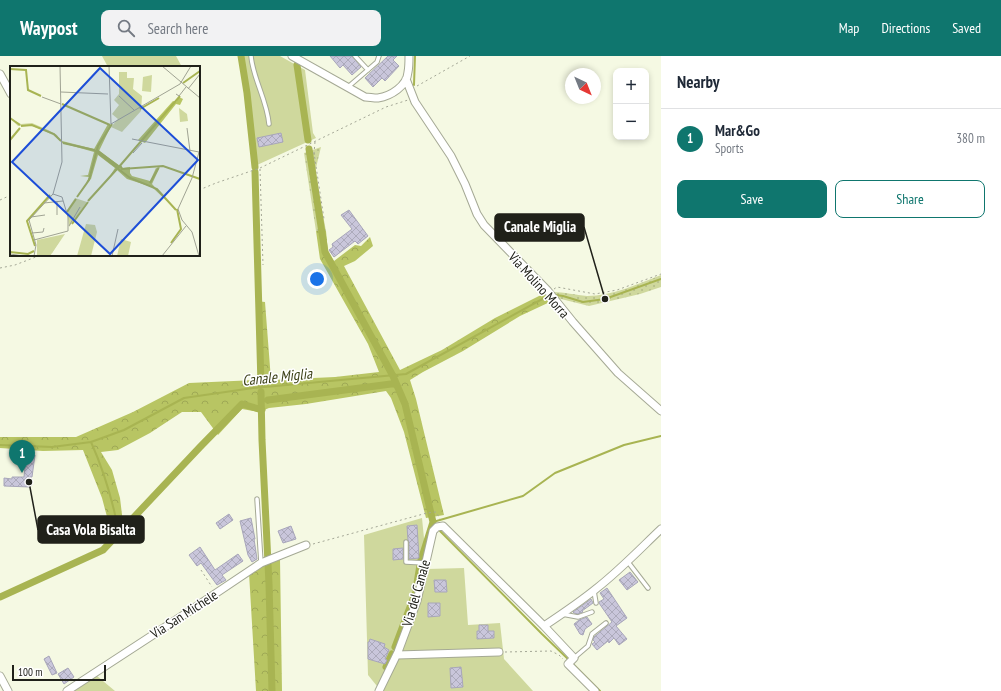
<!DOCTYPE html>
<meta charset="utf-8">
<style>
body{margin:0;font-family:"PT Sans Narrow",sans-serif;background:#f2f2f3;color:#1f2937}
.controls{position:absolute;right:12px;top:12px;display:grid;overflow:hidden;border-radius:8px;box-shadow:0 2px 6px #0003}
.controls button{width:36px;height:36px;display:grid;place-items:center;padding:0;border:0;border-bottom:1px solid #e0e1e3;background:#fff;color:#1f2937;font:20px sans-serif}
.compass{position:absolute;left:565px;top:12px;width:36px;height:36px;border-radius:50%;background:#fff;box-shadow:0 2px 6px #0003;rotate:137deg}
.scale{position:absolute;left:12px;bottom:10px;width:94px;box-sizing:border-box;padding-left:4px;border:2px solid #20211a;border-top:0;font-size:11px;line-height:14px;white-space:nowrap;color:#20211a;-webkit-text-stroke:3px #fff;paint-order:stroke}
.you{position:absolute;left:317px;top:223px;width:14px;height:14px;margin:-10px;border:3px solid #fff;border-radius:50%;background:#1a73e8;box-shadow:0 0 0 6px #1a73e833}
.badge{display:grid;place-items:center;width:26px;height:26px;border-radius:50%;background:#0f766e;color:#fff;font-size:13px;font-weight:700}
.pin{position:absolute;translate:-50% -33px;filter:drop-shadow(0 1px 2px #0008)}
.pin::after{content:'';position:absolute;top:21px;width:14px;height:12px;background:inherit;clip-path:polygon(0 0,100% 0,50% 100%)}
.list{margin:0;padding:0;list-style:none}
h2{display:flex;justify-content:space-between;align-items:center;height:52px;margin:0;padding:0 16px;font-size:17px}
h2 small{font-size:13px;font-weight:400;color:#747a83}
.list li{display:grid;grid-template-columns:26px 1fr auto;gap:12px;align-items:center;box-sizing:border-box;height:60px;padding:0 16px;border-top:1px solid #e0e1e3}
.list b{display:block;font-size:15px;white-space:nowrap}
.list p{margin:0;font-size:13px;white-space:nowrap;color:#747a83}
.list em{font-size:13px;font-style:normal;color:#747a83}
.actions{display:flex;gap:8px;padding:12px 16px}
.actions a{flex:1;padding:9px 0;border:1px solid #0f766e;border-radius:8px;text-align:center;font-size:14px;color:#0f766e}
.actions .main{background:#0f766e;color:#fff}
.icon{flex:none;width:22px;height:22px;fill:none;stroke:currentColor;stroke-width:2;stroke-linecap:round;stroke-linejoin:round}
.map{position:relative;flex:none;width:661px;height:635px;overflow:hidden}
header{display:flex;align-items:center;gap:24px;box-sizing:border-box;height:56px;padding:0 20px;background:#0f766e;color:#fff}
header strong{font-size:19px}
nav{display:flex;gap:22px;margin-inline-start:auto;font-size:14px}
.search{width:280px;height:36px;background:#f2f2f3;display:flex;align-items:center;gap:10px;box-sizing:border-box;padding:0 14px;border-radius:8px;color:#747a83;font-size:15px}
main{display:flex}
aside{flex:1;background:#fff}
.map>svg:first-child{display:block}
.grass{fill:url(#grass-dots)}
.forest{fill:url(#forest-crowns)}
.garden{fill:#cfd89d}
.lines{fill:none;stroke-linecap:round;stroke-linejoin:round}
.stream{stroke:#a8b452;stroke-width:2}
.canal{stroke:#a8b452;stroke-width:7}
.building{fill:url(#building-cross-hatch);stroke:#a8a6ba}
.service-casing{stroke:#a5a995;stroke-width:5.5}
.minor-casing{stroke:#a5a995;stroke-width:9}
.path{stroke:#a4a796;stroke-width:1;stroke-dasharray:2 3;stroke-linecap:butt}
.service{stroke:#fff;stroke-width:3.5}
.minor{stroke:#fff;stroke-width:7}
.labels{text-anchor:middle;stroke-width:3;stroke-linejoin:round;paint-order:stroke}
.street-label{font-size:14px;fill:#20211a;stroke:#fff}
.water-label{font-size:15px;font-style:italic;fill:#3c4118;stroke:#fff}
.inset-river{fill:none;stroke:#a8b452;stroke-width:2}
.inset-road{fill:none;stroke:#a0a393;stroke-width:1}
.view{fill:#1d4ed8;fill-opacity:0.15;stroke:#1d4ed8;stroke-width:2}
.inset-edge{fill:none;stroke:#20211a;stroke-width:2}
.leader{fill:none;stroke:#20211a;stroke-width:1.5}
.callout-dot{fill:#20211a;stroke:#fff;stroke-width:1.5}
.callout{fill:#20211a;stroke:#20211a;stroke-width:1.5}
.callout-label{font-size:15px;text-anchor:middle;font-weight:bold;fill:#fff}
</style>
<header>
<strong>Waypost</strong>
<div class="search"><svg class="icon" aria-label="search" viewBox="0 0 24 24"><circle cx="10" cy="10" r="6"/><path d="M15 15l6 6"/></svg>Search here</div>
<nav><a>Map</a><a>Directions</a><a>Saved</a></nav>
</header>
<main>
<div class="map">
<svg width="661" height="635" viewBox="0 0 661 635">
<defs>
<pattern id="grass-dots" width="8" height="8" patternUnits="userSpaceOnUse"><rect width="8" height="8" fill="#cfd89d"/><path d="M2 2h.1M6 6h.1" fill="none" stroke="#b1b987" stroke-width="1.8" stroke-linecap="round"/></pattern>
<pattern id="forest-crowns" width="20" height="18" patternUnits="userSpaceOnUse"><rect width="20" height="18" fill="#b8c563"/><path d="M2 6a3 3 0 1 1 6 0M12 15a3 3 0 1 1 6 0" fill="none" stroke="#9ea955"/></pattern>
<pattern id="building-cross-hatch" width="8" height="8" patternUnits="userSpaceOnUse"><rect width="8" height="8" fill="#c9c6db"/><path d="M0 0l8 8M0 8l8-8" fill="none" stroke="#acaabb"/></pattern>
</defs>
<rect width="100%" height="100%" fill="#f5f9e3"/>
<path class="grass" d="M321,91l-6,25 11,59h-10l-12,-78z
M661,219v12l-21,7 -51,12 -32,-8 -4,-6c11,0 23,3 34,4 25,0 51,-12 74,-21z"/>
<path class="forest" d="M316,175h10l2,21 6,9 21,-16 6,1 9,-9 3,9 -18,15 -11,5 56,104 42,-20 53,-32 50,-25 7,8 -32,15 -57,35 -40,21 -13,8 6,19 28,116 -18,3 -22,-86 -13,-34 -5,-7 -80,13 -37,4 -10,4 -17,-3 -24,26 -17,-23h-19l-32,21 -32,17 -17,2 11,18 8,28 3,25 -13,5 -8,-30 -19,-48 -40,1 -43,-3v-11h76l57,-25 56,-29 69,-3 -2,-79 9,1 6,78 64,-3 44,-5 -11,-28 -48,-85z
M280,503l2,132h-26l-7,-118 11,-8z"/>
<path class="garden" d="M102,0h74l6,11h-74z
M242,0h38l25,14 8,63 3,5 -59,27 -6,-54z
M422,462l5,51 37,-1 4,57 32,-2 4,36 29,32h-152l-13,-16 -4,-140z
M97,620l18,15h-42z"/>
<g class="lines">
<path class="stream" d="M414,29l1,-29
M556,239l7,1 20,6 22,-3 56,-20
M91,386c13,29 22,60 28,91
M0,389l52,2 39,-5 33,-12 60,-32 69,-10 153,-14 140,-77
M433,466l90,-26 32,-23 69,-28 37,-9
M440,475l102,103 27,26
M572,607l28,28"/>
<path class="canal" d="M241,0l6,37 8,74
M297,9l11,75
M309,93l16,103 68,124 12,28 28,118 -12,38
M255,116l6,213
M261,336l1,48 7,144 3,107
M268,344l123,-16h4l2,2
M416,533l4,-24
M0,541l103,-47 97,-103 42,-43 20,6
M395,591l20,-53
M386,611l6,-13"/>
</g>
<path class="building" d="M330,0h22l9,11 -9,8 -9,-10 -3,3z
M388,0h9l-4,4 6,6 -14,15 -3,-3 -9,9 -8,-9z
M281,77l2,9 -24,5 -2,-9z
M349,154l19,26 -10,8 -3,-3 -21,16 -5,-7 4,-3 -1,-3 20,-15 -11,-14z
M23,398l12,1 -3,22h-2v10l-26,-1v-8l8,1v-2h12l1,-10h-3z
M229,458l4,6 -13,9 -4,-6z
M251,462l4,21h-1l3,20 -5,3 -4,-7 -8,-34z
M417,469l2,33 -10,1v-17l-1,-2 -1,-14z
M291,470l5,13 -13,4 -5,-12z
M200,491l15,23 23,-16 5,7 -21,14 4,5 -9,5 -16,-22 -4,3 -8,-11z
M403,492v11l-10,1v-11z
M630,516l8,10 -11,8 -8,-10z
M434,524h12l1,12h-12z
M607,532l20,30 -11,8 11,13 -8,6 -5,-7 -5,5 -1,-2 -11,9 -5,-6 3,-2 -2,-2 1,-3 18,-15 -13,-19v-1l5,-3 -4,-6z
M591,543l2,4 -11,8 1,1 -5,2 -4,-1 -1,-1z
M428,547h12v13l-12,1z
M587,561l5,7 -7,5 -2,6 -3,-1 -6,-10 5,-4z
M479,569h9v6h6v7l-17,1v-8h2z
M370,583l15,5 -1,3 5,3 -4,9 2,1 -2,4 -17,-5v-17h1z
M49,600l8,17 -5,2 -8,-16z
M461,611l2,20 -12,1 -1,-20z
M68,612l6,9 -10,7 -6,-10z"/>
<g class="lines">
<defs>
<path id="service" d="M251,0c2,23 16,44 18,68
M355,0l13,14
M348,31l29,-25 2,-6
M257,443l4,64
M406,486v20l19,1
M628,506l20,26
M594,535l2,12
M562,558l16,3 14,-5
M574,602l14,-12 4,-12 14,-11"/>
<path id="minor" d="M292,0l73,41c4,0 8,1 13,1 13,-2 29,-12 30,-26 1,-5 1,-11 1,-16
M0,18l11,20
M406,23l9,23 36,54 14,28 12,30 7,11 64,66 25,31 45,51 43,38
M544,570c18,-12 36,-24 53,-38 23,-18 43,-39 64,-59
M397,599l102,-3
M0,620l8,15
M67,635l118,-77 76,-51 45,-18
M379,635l19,-39 19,-51 16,-70 4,-4 6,-1 101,100 30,32 -6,6 27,27"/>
</defs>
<use href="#service" class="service-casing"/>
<use href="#minor" class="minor-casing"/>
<path class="path" d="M417,30l53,-30
M315,86l-1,11 10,66
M260,113l3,96
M199,134l17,-7 44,-15 126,-61 22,-7
M0,144l11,-5
M0,212l15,-3 26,-10
M554,233l3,-2 38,7 22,-4 44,-16
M313,488l114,-31 9,-1 4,7
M201,514l11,17
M505,596l46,-1 8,4 4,4"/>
<use href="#service" class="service"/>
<use href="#minor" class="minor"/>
</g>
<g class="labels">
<g class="street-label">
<text transform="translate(539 229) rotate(48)" y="5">Via Molino Morra</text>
<text transform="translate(416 537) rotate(-74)" y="5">Via del Canale</text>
<text transform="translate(184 558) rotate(-33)" y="5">Via San Michele</text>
</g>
<g class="water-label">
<text transform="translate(277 321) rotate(-6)" y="5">Canale Miglia</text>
</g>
</g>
<g transform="translate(10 10)">
<rect width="190" height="190" fill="#f5f9e3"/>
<path d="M169,42l8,6 1,7 -8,1zM0,52l11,6 11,-1 16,7 9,5 4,7 -8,-7 -13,-6 -11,-4 -11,1z" fill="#cfd89d"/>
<path d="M169,31l4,2 -3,6 -4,-1 -31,39 -7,-3 35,-39 3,1zM98,58l3,2 -12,25 24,17 7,-1v6l2,3 18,5 6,-13 3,1 -7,15 20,22 -20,-19 -25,-8 -10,-9 -11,12 9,-14 -17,-13 -7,24 -5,4 3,-6 -9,-1 8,-1 6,-23 -32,-9v-2l32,8z" fill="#b8c563"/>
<path d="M55,168l-15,22h-13v-16z" fill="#cfd89d"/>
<path d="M109,6h8v6h7l-1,11 9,7 -1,15 -19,21 -11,-5 7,-8 -6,-5 7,-9 -5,-5 5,-6zM142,9l-1,17 -9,-1 1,-14zM65,132l12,4 -18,25 -2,-17zM76,158l9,1 2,7 -6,24h-14zM41,171l8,5 -7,11 -8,-5zM111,173l10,3 -3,14h-11z" fill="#cfd89d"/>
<path class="inset-river" d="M0,3l16,1 2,20 13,6M173,17l17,-12M52,38l48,21M130,43l19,-11M0,52l10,7M11,60l11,-1 22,9 7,7M0,74l10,-12M53,77l31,7 36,28 27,11 19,21M87,84l21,16M110,99l2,4 41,-3 37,13M108,102l62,-72M140,117l9,-16M67,131l12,-17 9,-34 14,-22M78,135l29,-32M57,146l9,-13M62,158l16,-22M161,177l10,-14 -4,-20M25,180l-8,-25 23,-26M0,186l18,2 6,-3"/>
<path class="inset-road" d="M99,0l2,58 69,-40 11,-18M152,0l38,32M178,23l12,-15M51,26l47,2M166,28l3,2 7,-9M109,30l15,14M32,31l19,7M177,62l3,23M122,73l67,13M189,86l-7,26 -14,31 4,11 10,12 7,24M123,87l9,-10M47,135v14M34,137l19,-2M21,151l14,-2M59,160l11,-19M22,167l11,-1 1,-4M24,174l34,-9v-14l-6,-20 -9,-3M0,188l14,2M24,190l2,-11 -7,-25 24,-26 9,-32 -2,-96M102,190l6,-27M152,190l24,-30"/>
<path class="view" d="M90,2l98,92 -88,94 -98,-92z"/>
<rect width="190" height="190" class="inset-edge"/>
</g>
<path class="leader" d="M605 243L584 171M29 426L38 474"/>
<g class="callout-dot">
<circle cx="605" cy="243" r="4"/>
<circle cx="29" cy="426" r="4"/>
</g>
<g class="callout">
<rect x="495" y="158" width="89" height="27" rx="4"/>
<rect x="38" y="460" width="106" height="27" rx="4"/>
</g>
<g class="callout-label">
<text x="540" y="176">Canale Miglia</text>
<text x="91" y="479">Casa Vola Bisalta</text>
</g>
</svg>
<div class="controls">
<button>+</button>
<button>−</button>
</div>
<svg class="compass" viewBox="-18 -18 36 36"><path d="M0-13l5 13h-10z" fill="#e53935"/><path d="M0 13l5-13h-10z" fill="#747a83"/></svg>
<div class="scale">100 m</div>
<div class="you"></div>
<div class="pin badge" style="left:22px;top:417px">1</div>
</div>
<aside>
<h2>Nearby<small></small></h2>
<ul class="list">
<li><span class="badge">1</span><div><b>Mar&amp;Go</b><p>Sports</p></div><em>380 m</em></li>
</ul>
<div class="actions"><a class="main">Save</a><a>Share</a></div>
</aside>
</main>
